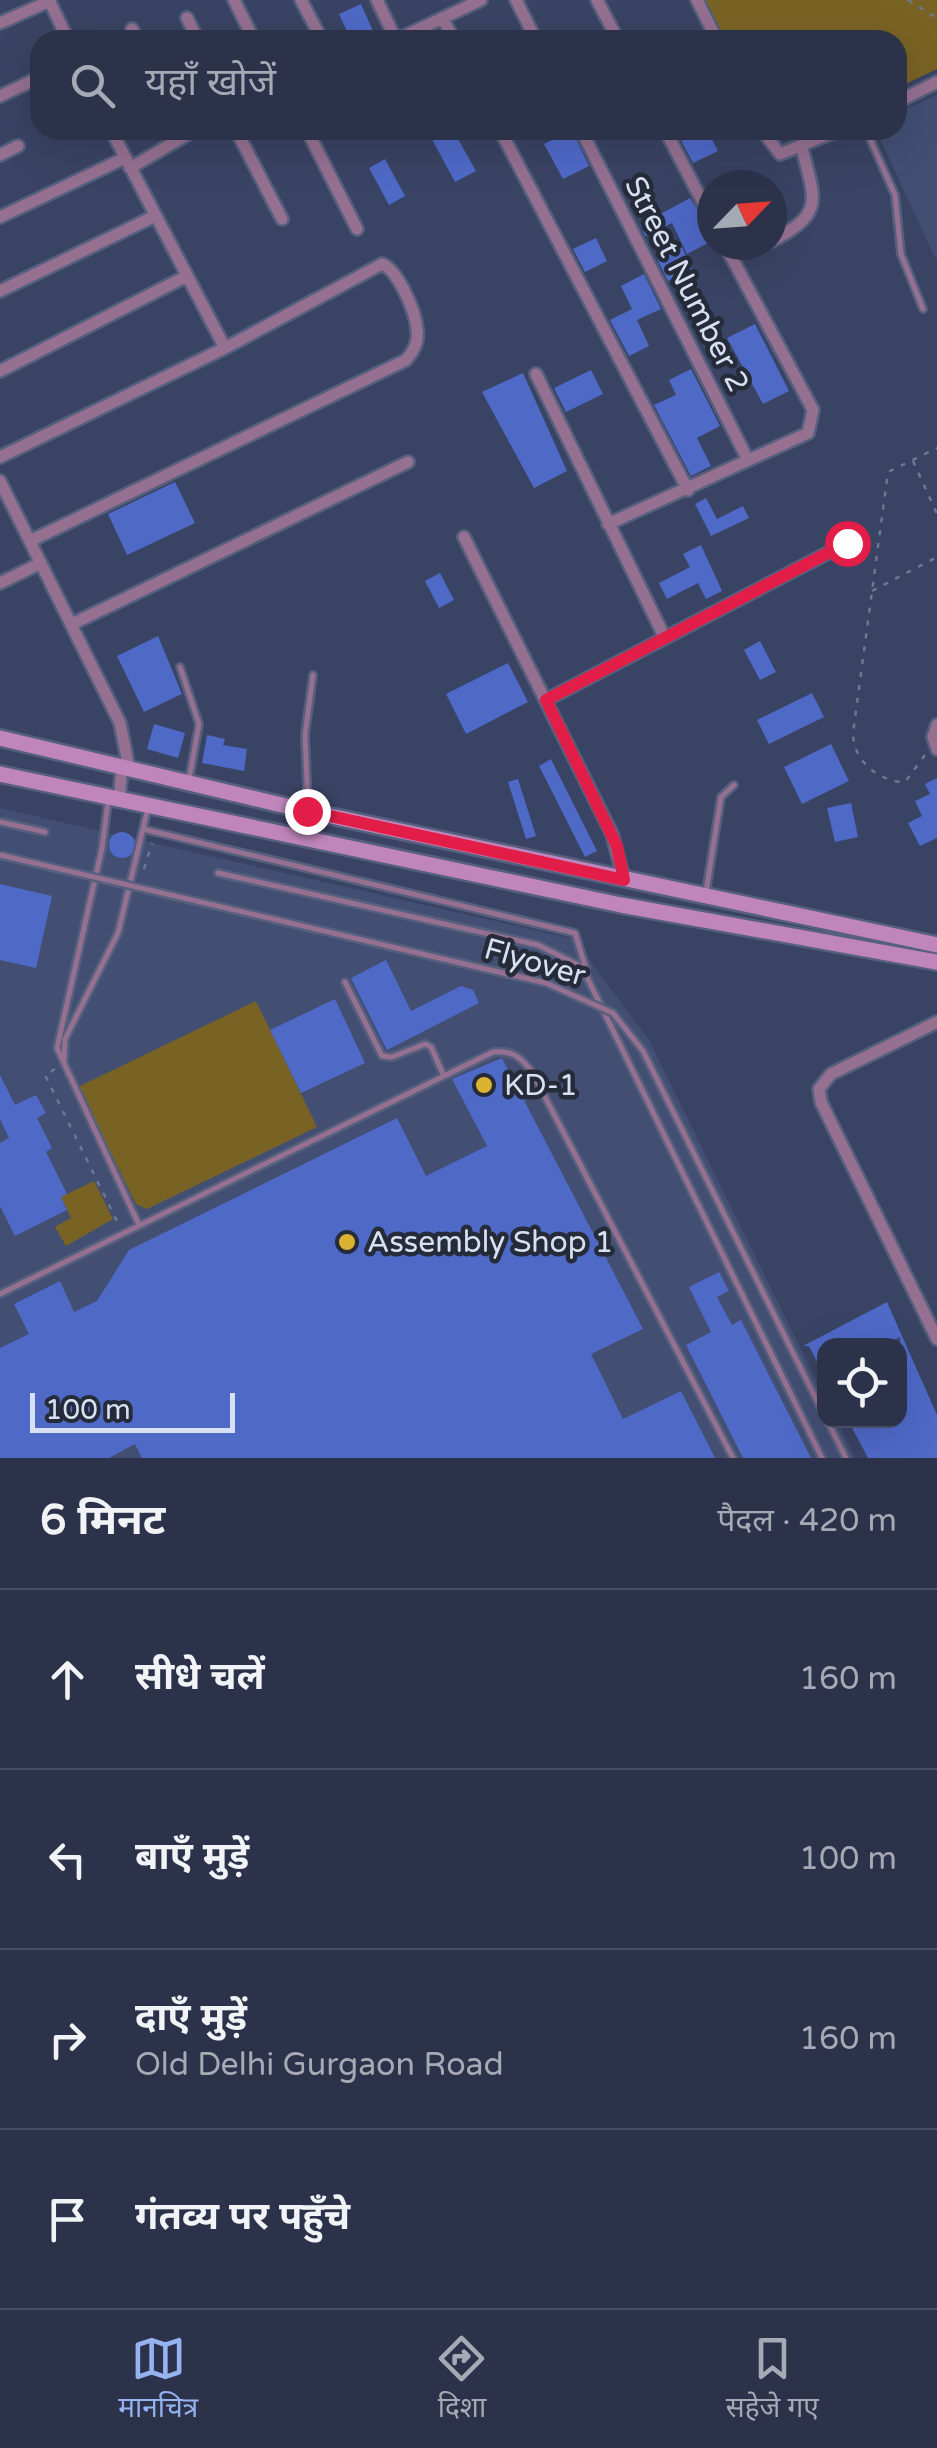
<!DOCTYPE html>
<html lang="hi">
<meta charset="utf-8">
<style>
body{margin:0;font-family:"Varela Round","Noto Sans Devanagari",sans-serif;background:#373e54;color:#f1f3f6}
.controls{position:absolute;right:30px;bottom:30px;display:grid;overflow:hidden;border-radius:20px;box-shadow:0 10px 40px #0002}
.controls button{width:90px;height:90px;display:grid;place-items:center;padding:0;border:0;border-bottom:2px solid #474d62;background:#2b324a;color:#f1f3f6;font:50px sans-serif}
.compass{position:absolute;left:697px;top:170px;width:90px;height:90px;border-radius:50%;background:#2b324a;box-shadow:0 10px 40px #0002;rotate:65deg}
.scale{position:absolute;left:30px;bottom:25px;width:205px;box-sizing:border-box;padding-left:10px;border:5px solid #d8e0f3;border-top:0;font-size:28px;line-height:35px;white-space:nowrap;color:#d8e0f3;-webkit-text-stroke:8px #252b39;paint-order:stroke}
.stop{position:absolute;width:30px;height:30px;margin:-22px;border:8px solid #e11d48;border-radius:50%;background:#fff}
.stop.end{background:#e11d48;border-color:#fff;box-shadow:0 2px 10px #0008}
.list{margin:0;padding:0;list-style:none}
h2{display:flex;justify-content:space-between;align-items:center;height:130px;margin:0;padding:0 40px;font-size:42px}
h2 small{font-size:32px;font-weight:400;color:#a6aab5}
.list li{display:grid;grid-template-columns:65px 1fr auto;gap:30px;align-items:center;box-sizing:border-box;height:180px;padding:0 40px;border-top:2px solid #474d62}
.list b{display:block;font-size:38px;white-space:nowrap}
.list p{margin:0;font-size:32px;white-space:nowrap;color:#a6aab5}
.list em{font-size:32px;font-style:normal;color:#a6aab5}
.icon{flex:none;width:55px;height:55px;fill:none;stroke:currentColor;stroke-width:2;stroke-linecap:round;stroke-linejoin:round}
.map{position:relative;flex:none;width:937px;height:1458px;overflow:hidden}
.search{position:absolute;background:#2b324a;box-shadow:0 10px 40px #0002;left:30px;right:30px;top:30px;height:110px;display:flex;align-items:center;gap:25px;box-sizing:border-box;padding:0 35px;border-radius:30px;color:#a6aab5;font-size:38px}
.sheet{height:850px;background:#2b324a}
nav{display:flex;justify-content:space-around;align-items:center;box-sizing:border-box;height:140px;border-top:2px solid #474d62;background:#2b324a;font-size:28px;color:#a6aab5}
nav a{display:grid;justify-items:center;gap:5px}
nav .on{color:#95b2f1}
.map>svg:first-child{display:block}
.built{fill:#424f73}
.green{fill:#796324}
.building{fill:#4f69c7}
.lines{fill:none;stroke-linecap:round;stroke-linejoin:round}
.service-casing{stroke:#565f7d;stroke-width:10}
.minor-casing{stroke:#565f7d;stroke-width:16}
.secondary-casing{stroke:#565f7d;stroke-width:20}
.path{stroke:#6e7893;stroke-width:2.5;stroke-dasharray:5 8;stroke-linecap:butt}
.service{stroke:#957091;stroke-width:5}
.minor{stroke:#957091;stroke-width:11}
.secondary{stroke:#c086bc;stroke-width:15}
.service-bridge-casing{stroke:#565f7d;stroke-width:10;stroke-linecap:butt}
.service-bridge{stroke:#957091;stroke-width:5}
.route{stroke:#e11d48;stroke-width:12}
.poi-dot{fill:#dcb233;stroke:#252b39;stroke-width:4}
.labels{text-anchor:middle;stroke-width:9;stroke-linejoin:round;paint-order:stroke}
.street-label{font-size:30px;fill:#d8e0f3;stroke:#252b39}
.poi-label{font-size:30px;fill:#d8e0f3;stroke:#252b39;text-anchor:start}
</style>
<div class="map">
<svg width="937" height="1458" viewBox="0 0 937 1458">
<rect width="100%" height="100%" fill="#394363"/>
<path class="built" d="M937,95v167l-61,-132h21v-17z
M0,808l574,131 75,101 175,356v24l13,1 18,37h-855z"/>
<path class="green" d="M701,0h236v69l-40,19v-48h-175z
M256,1001l61,126 -170,82 -11,-5 -58,-117z
M94,1181l19,38 -47,27 -11,-19 16,-9 -10,-21z"/>
<path class="building" d="M361,4l12,27 -22,9 -12,-26z
M427,130h26l23,41 -21,11z
M572,130l17,36 -26,13 -19,-35z
M690,130l3,6 14,-6 11,21 -25,12 -16,-30z
M385,159l20,37 -16,9 -20,-37z
M690,198l20,31 2,12 -25,13 -15,-31 -27,13 -5,-11z
M596,238l11,23 -22,11 -12,-23z
M682,247l10,22 -24,12 -11,-22z
M644,274l17,35 -24,11 12,26 -20,10 -19,-36 22,-11 -11,-23z
M755,324l34,67 -26,13 -36,-66z
M691,369l29,57 -23,12 14,28 -20,10 -37,-71 22,-10 -7,-15z
M591,370l12,24 -37,18 -12,-24z
M523,373l44,98 -33,17 -52,-96z
M175,482l20,41 -68,32 -19,-41z
M706,498l11,21 26,-13 6,12 -38,18 -16,-32z
M701,545l21,46 -16,8 -8,-16 -31,16 -8,-16 31,-16 -7,-13z
M440,573l14,27 -15,8 -14,-27z
M158,636l24,58 -38,18 -27,-56z
M760,641l16,31 -16,8 -16,-30z
M508,663l20,39 -62,32 -20,-40z
M812,693l12,24 -55,27 -12,-24z
M154,724l31,9 -7,25 -31,-9z
M207,735l18,4 -2,6 24,4 -3,22 -42,-8z
M831,744l18,37 -47,23 -18,-37z
M551,759l46,92 -12,6 -46,-91z
M937,778v60l-17,8 -12,-23 14,-7 -7,-15 15,-7 -5,-10z
M518,779l18,57 -10,3 -18,-57z
M851,803l7,34 -23,5 -8,-34z
M109 845a13 13 0 1 1 26 0a13 13 0 1 1-26 0Z
M0,884l52,12 -16,72 -36,-8z
M386,960l25,51 50,-25 12,4 6,13 -92,47 -36,-72z
M335,999l30,64 -64,30 -31,-63z
M502,1058l141,271 -52,25 32,65 58,-28 34,67h-573l-7,-14 -26,14h-109v-110l29,-14 -15,-30 46,-23 14,31 23,-11 32,-51 268,-132 29,58 61,-30 -35,-67z
M0,1075l15,30 21,-10 10,18 -9,5 15,30 -6,4 21,42 -6,3 6,13 -52,26 -15,-30v-63l9,-5 -9,-19z
M719,1272l10,19 -12,6 15,28 9,-5 70,138h-68l-57,-113 25,-13 -22,-45z
M887,1302l50,113v43h-69l-20,-38h52v-83l-17,9h-59v30l-15,-30h-6z"/>
<g class="lines">
<defs>
<path id="service" d="M866,130l29,65 6,59 22,55
M180,667l19,57 -10,56
M108,802l-6,46 -45,200 82,177
M308,808l-3,-73 8,-60
M0,822l45,10
M143,829l432,104 11,36
M218,873l320,72 44,22 240,491
M706,892l15,-95 13,-12
M345,982l37,74 10,1 33,-13 6,3 12,27
M64,1060l1,-21 53,-106 30,-125
M0,1294l493,-242c19,-2 28,5 39,20l201,386
M827,1420l19,38"/>
<path id="minor" d="M49,0l19,40
M234,0l20,40
M301,0l21,40
M377,0l19,40
M516,0l20,40
M597,0l21,40
M697,0l20,40
M187,18l11,22
M443,19l11,21
M0,23l50,-22
M132,29l6,11
M396,40l85,-40
M0,96l40,-19
M897,102l40,-20
M111,130l114,218
M236,130l46,89
M307,130l50,99
M500,130l188,360
M581,130l167,330
M665,130l47,90
M762,130l18,24 59,-24
M0,155l18,-9
M130,168l65,-38
M0,217l125,-59
M772,241c53,-28 43,-40 30,-93
M754,250l10,-5
M0,291l155,-75
M0,371l187,-95
M536,374l129,264
M0,457l225,-109 157,-84c16,6 34,48 35,66 2,11 -4,22 -11,30l-376,181
M0,481l120,242 9,45
M608,524l200,-91 5,-23 -88,-165
M464,537l148,297 12,46
M0,583l41,-20
M72,624l336,-162
M546,700l301,-157
M937,725l-4,12 4,12
M119,801l3,-35
M937,1022l-106,52 -12,15 2,13 116,237"/>
<path id="secondary" d="M0,738l307,73 630,134
M0,774l621,131 316,57"/>
</defs>
<use href="#service" class="service-casing"/>
<use href="#minor" class="minor-casing"/>
<use href="#secondary" class="secondary-casing"/>
<path class="path" d="M908,0l29,18
M913,461l24,53
M872,591l65,-34
M925,755l-20,27c-26,0 -52,-21 -52,-49l35,-261 49,-24
M144,869l8,-26
M55,1069l-10,6 72,146 -3,7"/>
<use href="#service" class="service"/>
<use href="#minor" class="minor"/>
<use href="#secondary" class="secondary"/>
<defs>
<path id="service-bridge" d="M0,855l546,128 67,30 30,38 181,364"/>
</defs>
<use href="#service-bridge" class="service-bridge-casing"/>
<use href="#service-bridge" class="service-bridge"/>
</g>
<g class="lines">
<path class="route" d="M307,811l317,69 -7,-34 -71,-146 301,-157"/>
</g>
<g class="poi-dot">
<circle cx="484" cy="1085" r="10"/>
<circle cx="347" cy="1242" r="10"/>
</g>
<g class="labels">
<g class="street-label">
<text transform="translate(687 284) rotate(63)" y="10">Street Number 2</text>
<text transform="translate(535 962) rotate(16)" y="10">Flyover</text>
</g>
<g class="poi-label">
<text x="504" y="1095">KD-1</text>
<text x="367" y="1252">Assembly Shop 1</text>
</g>
</g>
</svg>
<div class="controls">
<button><svg class="icon" aria-label="locate" viewBox="0 0 24 24"><circle cx="12" cy="12" r="6"/><path d="M12 2v4M12 18v4M2 12h4M18 12h4"/></svg></button>
</div>
<svg class="compass" viewBox="-18 -18 36 36"><path d="M0-13l5 13h-10z" fill="#e53935"/><path d="M0 13l5-13h-10z" fill="#a6aab5"/></svg>
<div class="scale">100 m</div>
<div class="stop" style="left:847px;top:543px"></div>
<div class="stop end" style="left:307px;top:811px"></div>
<div class="search"><svg class="icon" aria-label="search" viewBox="0 0 24 24"><circle cx="10" cy="10" r="6"/><path d="M15 15l6 6"/></svg>यहाँ खोजें</div>
</div>
<section class="sheet">
<h2>6 मिनट<small>पैदल · 420 m</small></h2>
<ul class="list">
<li><svg class="icon" aria-label="ahead" viewBox="0 0 24 24"><path d="M12 20V5M6 11l6-6 6 6"/></svg><div><b>सीधे चलें</b></div><em>160 m</em></li>
<li><svg class="icon" aria-label="left" viewBox="0 0 24 24"><path d="M17 20v-9H6M10 6l-5 5 5 5"/></svg><div><b>बाएँ मुड़ें</b></div><em>100 m</em></li>
<li><svg class="icon" aria-label="right" viewBox="0 0 24 24"><path d="M7 20v-9h11M14 6l5 5-5 5"/></svg><div><b>दाएँ मुड़ें</b><p>Old Delhi Gurgaon Road</p></div><em>160 m</em></li>
<li><svg class="icon" aria-label="arrive" viewBox="0 0 24 24"><path d="M6 21V4h12l-3 4 3 4H6"/></svg><div><b>गंतव्य पर पहुँचे</b></div></li>
</ul>
</section>
<nav>
<a class="on"><svg class="icon" aria-label="map" viewBox="0 0 24 24"><path d="M3 6l6-2 6 2 6-2v14l-6 2-6-2-6 2zM9 4v14M15 6v14"/></svg>मानचित्र</a>
<a><svg class="icon" aria-label="directions" viewBox="0 0 24 24"><path d="M12 3l9 9-9 9-9-9zM9 14v-3h6M13 9l2 2-2 2"/></svg>दिशा</a>
<a><svg class="icon" aria-label="saved" viewBox="0 0 24 24"><path d="M7 4h10v16l-5-4-5 4z"/></svg>सहेजे गए</a>
</nav>
